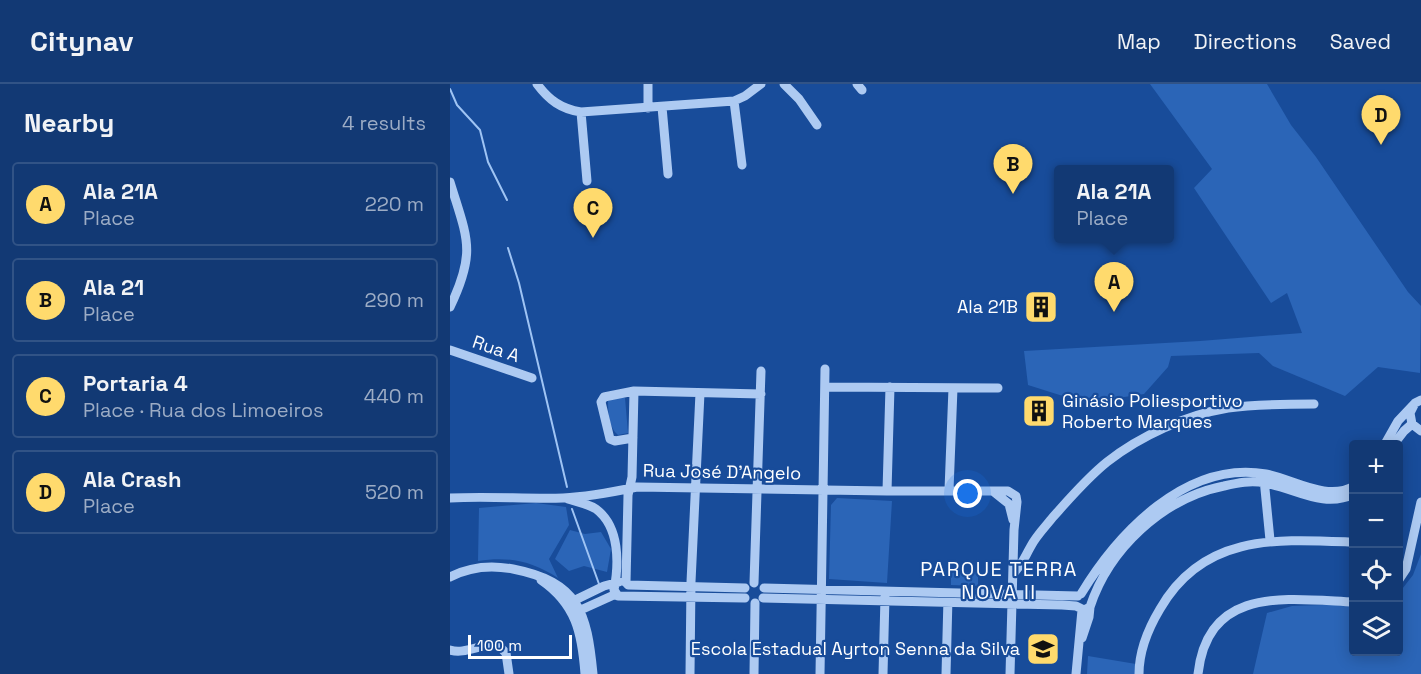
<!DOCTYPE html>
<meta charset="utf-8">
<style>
body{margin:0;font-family:"Space Grotesk",sans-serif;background:#1b4079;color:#f1f3f6}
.controls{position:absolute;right:18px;bottom:18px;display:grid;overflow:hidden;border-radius:6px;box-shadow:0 3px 15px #0003}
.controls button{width:54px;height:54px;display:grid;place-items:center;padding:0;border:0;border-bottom:2px solid #315386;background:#123974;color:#f1f3f6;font:30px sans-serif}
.scale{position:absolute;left:18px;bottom:15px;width:104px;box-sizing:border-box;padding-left:6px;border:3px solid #fff;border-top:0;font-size:16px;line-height:21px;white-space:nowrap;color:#fff;-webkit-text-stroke:4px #184c9a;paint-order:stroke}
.you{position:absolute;left:518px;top:410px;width:21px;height:21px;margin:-15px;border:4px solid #fff;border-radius:50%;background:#1a73e8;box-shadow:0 0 0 9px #1a73e833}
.badge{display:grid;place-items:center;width:39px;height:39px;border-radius:50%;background:#ffda6d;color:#111;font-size:20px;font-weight:700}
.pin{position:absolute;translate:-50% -50px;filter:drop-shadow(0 2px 3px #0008)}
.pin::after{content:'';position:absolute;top:32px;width:21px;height:18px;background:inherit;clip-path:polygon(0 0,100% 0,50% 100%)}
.popup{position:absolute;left:604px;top:81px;width:120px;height:78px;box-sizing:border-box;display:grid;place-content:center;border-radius:6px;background:#123974;filter:drop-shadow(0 2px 4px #0005);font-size:20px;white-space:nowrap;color:#9cacc5}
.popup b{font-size:22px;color:#f1f3f6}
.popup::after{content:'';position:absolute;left:50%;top:100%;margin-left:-12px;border:12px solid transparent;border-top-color:#123974}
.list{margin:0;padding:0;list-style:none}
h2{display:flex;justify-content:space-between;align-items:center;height:78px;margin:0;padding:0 24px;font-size:26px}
h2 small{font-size:20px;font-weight:400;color:#9cacc5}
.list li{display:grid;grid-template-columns:39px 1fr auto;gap:18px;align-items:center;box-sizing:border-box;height:84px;margin:0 12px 12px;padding:0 12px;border:2px solid #315386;border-radius:6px}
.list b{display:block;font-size:22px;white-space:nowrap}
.list p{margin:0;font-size:20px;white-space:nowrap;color:#9cacc5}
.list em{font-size:20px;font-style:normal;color:#9cacc5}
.icon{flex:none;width:33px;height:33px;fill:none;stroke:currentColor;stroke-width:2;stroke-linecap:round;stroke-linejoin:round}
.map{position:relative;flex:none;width:971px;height:590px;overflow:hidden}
header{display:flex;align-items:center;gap:36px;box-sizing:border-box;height:84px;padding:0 30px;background:#123974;border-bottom:2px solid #315386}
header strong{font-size:28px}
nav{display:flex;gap:33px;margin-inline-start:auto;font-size:21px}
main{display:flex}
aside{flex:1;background:#123974}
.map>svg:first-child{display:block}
.green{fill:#2b65b7}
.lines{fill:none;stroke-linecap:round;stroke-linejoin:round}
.stream{stroke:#9fc4f4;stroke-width:2}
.minor{stroke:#adcaf2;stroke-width:9}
.labels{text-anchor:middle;stroke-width:4.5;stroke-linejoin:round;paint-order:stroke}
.poi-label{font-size:18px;fill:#fff;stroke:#184c9a;text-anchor:end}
.street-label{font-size:18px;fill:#fff;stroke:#184c9a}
.neighbourhood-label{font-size:20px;letter-spacing:1.5px;fill:#fff;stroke:#184c9a}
</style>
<header>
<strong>Citynav</strong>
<nav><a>Map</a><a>Directions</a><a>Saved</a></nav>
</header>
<main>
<aside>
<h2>Nearby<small>4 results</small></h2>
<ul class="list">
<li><span class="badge">A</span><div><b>Ala 21A</b><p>Place</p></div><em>220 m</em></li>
<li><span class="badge">B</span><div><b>Ala 21</b><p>Place</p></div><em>290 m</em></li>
<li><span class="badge">C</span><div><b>Portaria 4</b><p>Place · Rua dos Limoeiros</p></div><em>440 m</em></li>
<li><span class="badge">D</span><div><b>Ala Crash</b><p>Place</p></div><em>520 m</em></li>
</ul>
</aside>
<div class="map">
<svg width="971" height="590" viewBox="0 0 971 590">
<rect width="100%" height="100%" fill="#184c9a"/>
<path class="green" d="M700,0h117l24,41 25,32 92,135 13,14 -1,67 -42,-6 -33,29 -72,-30 -14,-13 -88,3 -3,11 -24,27 -59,9 -57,-18 -4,-34 176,-10 102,-8 -15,-40 -16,10 -77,-115 18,-19z
M166,313l9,1 3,35 -10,2c-9,-7 -10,-23 -10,-34z
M387,414l55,3 -5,82 -58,-4 2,-74z
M86,419l30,4 3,18 -20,34 9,19c-26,-17 -50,-22 -80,-17l1,-53z
M120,446l15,4 16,-2 10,17 -4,23 -23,-6 -15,5 -14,-12z
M971,470v120h-168l14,-61 25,-7 61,-2 1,48h44l1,-59 14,-18z
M501,488h27v14l-27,-1z
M638,572l48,8 -1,10h-48z"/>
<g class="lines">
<path class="stream" d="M0,5l7,16 23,25 8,32 19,38
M58,164l11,35 48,204
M122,425l27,75"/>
<path class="minor" d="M87,0c12,16 24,25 44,28l153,-11 11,-5 16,-12
M198,0v24
M334,0l15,15 18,26
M407,0l5,6
M284,17l8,64
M212,23l6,67
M131,28l6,69
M0,98c17,56 27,69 0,125
M0,266l82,28
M375,303l173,1
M971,316l-6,3 -5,10 2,11 9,7
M183,354l-18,3 -5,-2 -9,-37 3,-5 30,-6
M935,360l13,-23 17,-18
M944,360l10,-13 8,-7
M814,395l6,61
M499,406l4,-102
M437,407l3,-104
M544,408l15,12 4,16
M0,414c38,-2 75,1 113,0 25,-1 50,-6 74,-11l250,4h121l8,5 1,6 -3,28 -4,144
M118,415c9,3 20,5 28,10 24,18 23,55 18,81l4,6 127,2
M564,489c10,-11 10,-15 17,-27 5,-10 15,-20 22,-29 17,-19 34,-39 54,-55 33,-26 79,-47 121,-54 28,-4 57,-4 86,-4
M0,493c19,-10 42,-12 63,-8 66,13 74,43 80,105
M91,496c35,24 41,53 44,94
M948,497l8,-12 15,-67
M176,499l2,-88 4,-18 2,-86 127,3
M304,499l7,-212
M178,501l117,3
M314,504l314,8
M631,510c37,-61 105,-134 185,-120 27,5 61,28 88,12
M313,514l299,7 14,1 8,4 6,-3c19,-58 73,-109 134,-121 13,-3 27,-6 41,-3 30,5 58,26 89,11
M119,519l35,-17 15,-4
M124,529l42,-19
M632,554l7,-21 1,-10
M0,566c16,5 33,-8 49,-4l7,7 3,21
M240,590l1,-92 9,-189
M304,590l1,-71
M370,590l5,-305
M433,590l2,-77
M496,590l2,-76
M626,590l6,-64
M689,590c0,-23 9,-45 21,-65 43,-75 116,-70 191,-67l3,-2
M748,590c10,-89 89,-75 156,-72"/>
</g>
<defs>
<symbol id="building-square" viewBox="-11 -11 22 22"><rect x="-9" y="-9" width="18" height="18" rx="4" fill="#ffda6d" stroke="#184c9a"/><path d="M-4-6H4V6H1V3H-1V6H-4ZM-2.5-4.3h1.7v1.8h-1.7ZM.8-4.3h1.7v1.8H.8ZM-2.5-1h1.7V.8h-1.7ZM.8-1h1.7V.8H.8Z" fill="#111"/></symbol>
<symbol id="school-square" viewBox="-11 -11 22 22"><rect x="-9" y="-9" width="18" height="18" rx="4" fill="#ffda6d" stroke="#184c9a"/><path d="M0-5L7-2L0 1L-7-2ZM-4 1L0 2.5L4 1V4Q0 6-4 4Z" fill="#111"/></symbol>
</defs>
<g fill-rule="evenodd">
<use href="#building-square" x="572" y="204" width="38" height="38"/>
<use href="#building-square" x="570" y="308" width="38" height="38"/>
<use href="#school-square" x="574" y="546" width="38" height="38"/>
</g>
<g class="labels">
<g class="poi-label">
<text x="568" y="229">Ala 21B</text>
<text x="612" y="323" text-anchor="start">Ginásio Poliesportivo<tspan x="612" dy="21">Roberto Marques</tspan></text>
<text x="570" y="571">Escola Estadual Ayrton Senna da Silva</text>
</g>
<g class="street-label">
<text transform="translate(46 265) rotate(19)" y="6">Rua A</text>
<text transform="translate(272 388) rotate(1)" y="6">Rua José D'Angelo</text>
</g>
<g class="neighbourhood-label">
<text x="549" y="492">PARQUE TERRA<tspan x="549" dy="23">NOVA II</tspan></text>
</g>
</g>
</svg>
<div class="controls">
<button>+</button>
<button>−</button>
<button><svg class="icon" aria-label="locate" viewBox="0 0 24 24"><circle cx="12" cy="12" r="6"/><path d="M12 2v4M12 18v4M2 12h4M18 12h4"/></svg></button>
<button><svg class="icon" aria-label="layers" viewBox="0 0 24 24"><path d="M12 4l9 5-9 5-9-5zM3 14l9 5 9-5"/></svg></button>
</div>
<div class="scale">100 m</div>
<div class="you"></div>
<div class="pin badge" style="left:664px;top:228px">A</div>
<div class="popup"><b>Ala 21A</b>Place</div>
<div class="pin badge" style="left:563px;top:110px">B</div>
<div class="pin badge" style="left:143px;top:154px">C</div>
<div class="pin badge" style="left:931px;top:61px">D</div>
</div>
</main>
